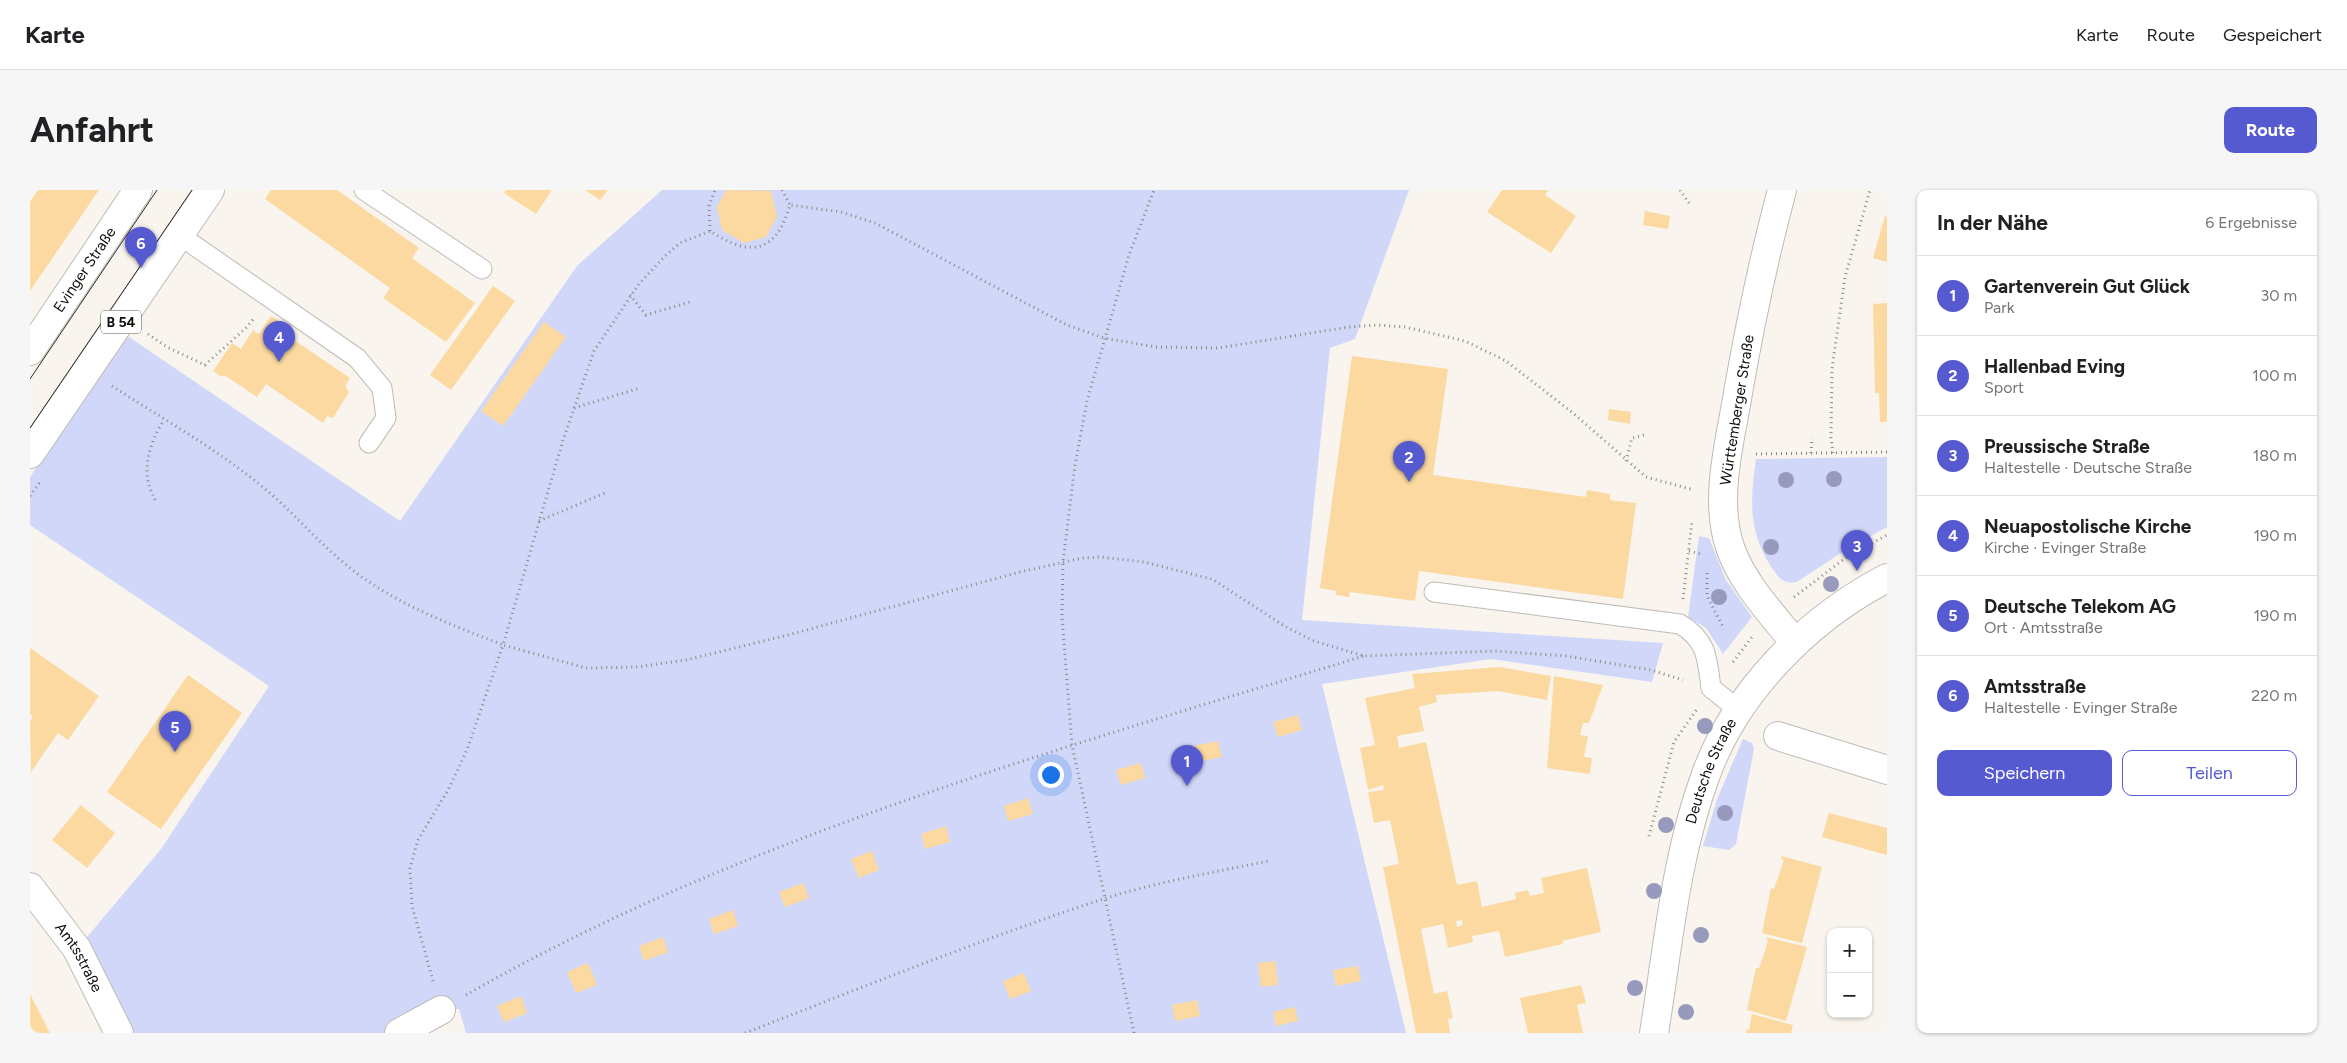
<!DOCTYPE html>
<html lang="de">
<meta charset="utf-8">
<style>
body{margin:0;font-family:Figtree,sans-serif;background:#f6f6f6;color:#202124}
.controls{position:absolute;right:15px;bottom:15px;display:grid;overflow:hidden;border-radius:10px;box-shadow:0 1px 4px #0004}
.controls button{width:45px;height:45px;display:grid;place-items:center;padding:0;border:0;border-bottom:1px solid #e0e0e0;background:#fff;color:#202124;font:25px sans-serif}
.you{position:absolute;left:1020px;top:584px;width:18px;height:18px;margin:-12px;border:4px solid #fff;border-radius:50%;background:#1a73e8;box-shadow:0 0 0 8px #1a73e833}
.badge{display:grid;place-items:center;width:32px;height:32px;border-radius:50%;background:#555ad1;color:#fff;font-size:16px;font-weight:700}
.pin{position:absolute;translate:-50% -41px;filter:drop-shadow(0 1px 2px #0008)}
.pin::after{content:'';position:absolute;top:26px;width:18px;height:15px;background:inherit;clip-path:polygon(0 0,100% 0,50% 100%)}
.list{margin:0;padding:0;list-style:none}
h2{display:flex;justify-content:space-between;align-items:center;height:65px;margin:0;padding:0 20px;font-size:21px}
h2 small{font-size:16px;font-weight:400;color:#757577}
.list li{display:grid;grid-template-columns:32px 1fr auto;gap:15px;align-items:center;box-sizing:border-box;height:80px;padding:0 20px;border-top:1px solid #e0e0e0}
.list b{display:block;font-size:19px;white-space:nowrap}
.list p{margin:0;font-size:16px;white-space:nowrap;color:#757577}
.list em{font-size:16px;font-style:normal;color:#757577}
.actions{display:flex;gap:10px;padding:15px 20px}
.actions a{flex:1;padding:11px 0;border:1px solid #555ad1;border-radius:10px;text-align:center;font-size:18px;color:#555ad1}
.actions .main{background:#555ad1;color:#fff}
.map{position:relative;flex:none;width:1857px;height:843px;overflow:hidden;border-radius:10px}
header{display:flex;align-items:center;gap:30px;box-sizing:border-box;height:70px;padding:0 25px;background:#fff;border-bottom:1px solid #e0e0e0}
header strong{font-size:24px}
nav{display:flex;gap:28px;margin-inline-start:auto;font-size:18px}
.intro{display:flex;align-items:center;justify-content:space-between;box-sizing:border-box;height:120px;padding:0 30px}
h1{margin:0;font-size:35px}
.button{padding:12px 22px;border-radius:10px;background:#555ad1;color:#fff;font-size:18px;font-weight:700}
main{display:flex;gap:30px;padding:0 30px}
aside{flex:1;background:#fff;border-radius:10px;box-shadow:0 1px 4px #0004}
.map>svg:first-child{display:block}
.green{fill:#d0d7f8}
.building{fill:#fbd9a0;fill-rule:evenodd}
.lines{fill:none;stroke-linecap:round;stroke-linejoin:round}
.service-casing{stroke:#bfbbb5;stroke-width:21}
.minor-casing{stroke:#bfbbb5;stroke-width:30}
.tertiary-casing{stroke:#bfbbb5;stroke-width:30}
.primary-casing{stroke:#bfbbb5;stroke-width:30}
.path{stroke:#8b8883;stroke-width:3;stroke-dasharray:1 4;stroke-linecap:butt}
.service{stroke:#fff;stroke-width:19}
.minor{stroke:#fff;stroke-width:28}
.tertiary{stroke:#fff;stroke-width:28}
.primary{stroke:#fff;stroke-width:28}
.tram{stroke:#2b2926;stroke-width:1}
.tree{fill:#979abc}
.labels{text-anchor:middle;stroke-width:4;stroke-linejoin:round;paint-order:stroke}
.shield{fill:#fff;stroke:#585655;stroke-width:1}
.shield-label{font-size:14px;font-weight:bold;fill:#100e0c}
.street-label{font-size:15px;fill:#100e0c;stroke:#fff}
</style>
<header>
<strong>Karte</strong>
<nav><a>Karte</a><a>Route</a><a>Gespeichert</a></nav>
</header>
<div class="intro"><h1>Anfahrt</h1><a class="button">Route</a></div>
<main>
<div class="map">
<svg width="1857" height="843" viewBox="0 0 1857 843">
<rect width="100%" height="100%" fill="#f9f5ee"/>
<path class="green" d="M632,0h747l-54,149 -25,9 -28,272 361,23 -11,39 -161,-23 -169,25 84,349h-940l-7,-24 -18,1 -42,23h-280l-42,-84 84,-100 108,-163 -239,-161v-48l96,-142 274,186 177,-255z
M1857,267v70l-37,20 -53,35c-14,2 -17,-3 -25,-14 -24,-36 -22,-67 -16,-109z
M1669,346l10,2 17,42 26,37 -29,37 -17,-26 -18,-11z
M1713,549l9,4 2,6 -18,95 -7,6 -26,-4 14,-47z"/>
<path class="building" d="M8,0h61l-69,101v-89z
M241,0h66l82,58 -7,10 63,45 -29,39 -63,-44 7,-10 -125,-89z
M476,0h46l-16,24 -32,-21z
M555,0h23l-8,10z
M696,0l45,1 6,26 -11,20 -22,6 -22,-13 -5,-23z
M1472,0h46l-3,5 31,21 -25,37 -64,-41z
M1615,21l25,5 -2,13 -25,-4z
M1855,26l2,1v45l-14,-4z
M463,96l22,15 -64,89 -21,-15z
M1857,113v119h-7l-1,-29h-4l-2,-89z
M241,126l18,12 -4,6 65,44 -5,8 4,6 -16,26 -6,-2 -4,7 -57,-39 -9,13 -33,-22 -2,2 -9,-6 19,-28 9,6 12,-19 6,4z
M514,132l22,15 -63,89 -22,-15z
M1322,166l96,13 -15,106 153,22 1,-7 23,4v6l26,3 -13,96 -204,-28 -4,30 -65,-9 -1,5 -13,-2v-4l-16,-3z
M1579,219l22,3 -1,12 -22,-4z
M0,458l69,48 -31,44 -10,-7 -27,39 -1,-51 3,-4 -3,-3z
M1470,477l51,9 -4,24 -49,-9 -62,4 1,7 -18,5 5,24 -27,5 2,12 27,-6 31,143 20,-4 5,26 34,-8 -1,-6 13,-3 2,6 14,-3 -3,-15 46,-10 14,64 -39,9 1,3 -58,13 -6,-26 -27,5 1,6 -25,6 -5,-24 -22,5 13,65 13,-3 6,27 -5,1 2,14h-34l-33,-166 16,-3 -9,-44 -16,3 -6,-31 16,-2 -1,-5 -15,5 -8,-42 15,-3 -10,-47 50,-10 -3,-14zM1432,730l1,5 -6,2 -1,-6z
M158,485l54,38 -81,116 -54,-37z
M1524,486l49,9 -14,38h-6l-3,12 8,1 -4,21 8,1 -2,16 -43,-6z
M1268,525l4,15 -24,7 -5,-15z
M1188,551l4,16 -26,5 -3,-16z
M1111,573l4,15 -24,7 -5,-15z
M998,608l5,16 -25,7 -4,-15z
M51,615l34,28 -28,35 -35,-28z
M1799,623l58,15v27l-65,-18z
M916,636l4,16 -25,7 -4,-15z
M842,661l7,19 -20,8 -8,-19z
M1752,666l40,11 -20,76 -40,-10 9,-45 3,1 10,-29 -3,-1z
M773,693l6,15 -24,9 -6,-15z
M703,720l5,16 -24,8 -5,-15z
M633,747l5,15 -24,9 -5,-15z
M1736,747l41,10 -21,74 -39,-11 9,-42h3l6,-17 3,-11z
M1245,771l3,24 -17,2 -3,-24z
M558,773l9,22 -21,8 -9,-21z
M1328,776l3,15 -25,5 -3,-16z
M994,783l7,18 -21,8 -7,-18z
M1551,795l5,18 -9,2 6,28h-55l-8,-35z
M0,804l20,39h-20z
M491,806l6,17 -23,9 -7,-16z
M1167,810l3,16 -25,5 -3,-16z
M1265,817l3,14 -22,5 -3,-14z
M1722,824l41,11 -2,8h-45l1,-4 2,1z"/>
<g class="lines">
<defs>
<path id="service" d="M334,0l118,79
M149,45l178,123 25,30 4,30 -17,25
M1404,402l246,32c28,17 27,35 31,64l29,23"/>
<g id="minor">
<path d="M1752,0c-18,67 -32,134 -44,203 -8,49 -25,108 -7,157 13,35 41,64 64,93"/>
<path d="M1748,546l109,34"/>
<path id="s1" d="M0,697l47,62 42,84"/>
<path d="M369,843l42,-23"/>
</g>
<g id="tertiary">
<path id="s2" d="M1624,843c14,-85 21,-174 51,-256 30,-85 103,-158 182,-199"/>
</g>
<g id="primary">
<path id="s3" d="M0,161l108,-161"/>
<path d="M0,264l180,-264"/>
</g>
</defs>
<use href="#service" class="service-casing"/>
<use href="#minor" class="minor-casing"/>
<use href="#tertiary" class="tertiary-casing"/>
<use href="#primary" class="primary-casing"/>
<path class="path" d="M752,0l8,15
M1650,0l11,16
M680,41l-1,-25 6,-16
M600,105l16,20 44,-13
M118,144l19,13 38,18 42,-38 7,-9
M82,196c51,33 105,63 152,102 28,23 52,52 80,75 46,39 103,60 159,82l60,-205 31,-89 45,-67 26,-28 15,-13 30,-12c41,27 66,22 80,-26l51,7 34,11 192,102 37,13 52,9 62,1 131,-21 28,-2 28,2 60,14 41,20 67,52 73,64 48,13
M544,218l66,-20
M1781,263l1,-15
M1803,263l-2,-15 1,-69 13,-92 25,-87
M1726,264l131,-2
M1596,271l6,-23 12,-3
M0,306l10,-14
M125,310c-2,-6 -6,-12 -7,-19 -4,-20 5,-45 16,-61
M509,331l68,-29
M1659,361l12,3
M1677,383v23l17,33
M1764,407l53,-40 40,-22
M1653,409l9,-78
M1703,472l19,-25
M1619,646l25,-94 23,-33
M403,791l-21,-75 -2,-38 8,-28 30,-50 19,-40 36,-105 83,23 51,-1 49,-7 102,-25 232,-63 62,-14 19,-1 43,5 68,17 74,48 28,14 50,15 131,-5 71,5 85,14 32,10
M436,805c277,-159 594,-246 898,-339
M715,843c118,-46 237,-94 358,-134 54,-17 111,-27 166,-38
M1104,843l-62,-288 -10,-128 1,-55 12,-97 12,-64 42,-146 25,-65"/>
<use href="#service" class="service"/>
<use href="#minor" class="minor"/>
<use href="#tertiary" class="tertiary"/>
<use href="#primary" class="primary"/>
<path class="tram" d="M0,189l127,-189
M0,238l162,-238"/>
</g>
<g class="tree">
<circle cx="1804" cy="289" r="8"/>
<circle cx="1756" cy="290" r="8"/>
<circle cx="1741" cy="357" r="8"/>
<circle cx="1801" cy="394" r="8"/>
<circle cx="1689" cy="407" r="8"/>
<circle cx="1675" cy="536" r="8"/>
<circle cx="1695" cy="623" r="8"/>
<circle cx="1636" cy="635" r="8"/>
<circle cx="1624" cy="701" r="8"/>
<circle cx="1671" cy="745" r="8"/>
<circle cx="1605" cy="798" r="8"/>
<circle cx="1656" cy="822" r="8"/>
</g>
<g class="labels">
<rect class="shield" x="71" y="120.5" width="40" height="23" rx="4"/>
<g class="shield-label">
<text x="91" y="137">B 54</text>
</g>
<g class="street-label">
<text dy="5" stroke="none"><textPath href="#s3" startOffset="98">Evinger Straße</textPath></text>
<text transform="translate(1707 220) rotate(-81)" y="5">Württemberger Straße</text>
<text dy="5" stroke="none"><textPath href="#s2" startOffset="269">Deutsche Straße</textPath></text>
<text dy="5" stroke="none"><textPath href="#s1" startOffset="86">Amtsstraße</textPath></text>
</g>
</g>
</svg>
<div class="controls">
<button>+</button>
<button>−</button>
</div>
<div class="you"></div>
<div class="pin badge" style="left:1157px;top:596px">1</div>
<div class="pin badge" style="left:1379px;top:292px">2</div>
<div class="pin badge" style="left:1827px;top:381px">3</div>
<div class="pin badge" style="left:249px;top:172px">4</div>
<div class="pin badge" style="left:145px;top:562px">5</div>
<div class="pin badge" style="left:111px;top:78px">6</div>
</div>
<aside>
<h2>In der Nähe<small>6 Ergebnisse</small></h2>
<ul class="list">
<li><span class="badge">1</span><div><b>Gartenverein Gut Glück</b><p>Park</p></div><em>30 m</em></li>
<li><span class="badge">2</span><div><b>Hallenbad Eving</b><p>Sport</p></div><em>100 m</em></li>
<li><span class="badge">3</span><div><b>Preussische Straße</b><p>Haltestelle · Deutsche Straße</p></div><em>180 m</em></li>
<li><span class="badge">4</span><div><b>Neuapostolische Kirche</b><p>Kirche · Evinger Straße</p></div><em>190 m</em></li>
<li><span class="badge">5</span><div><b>Deutsche Telekom AG</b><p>Ort · Amtsstraße</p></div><em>190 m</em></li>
<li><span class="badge">6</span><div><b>Amtsstraße</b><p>Haltestelle · Evinger Straße</p></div><em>220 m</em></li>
</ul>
<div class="actions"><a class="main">Speichern</a><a>Teilen</a></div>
</aside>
</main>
